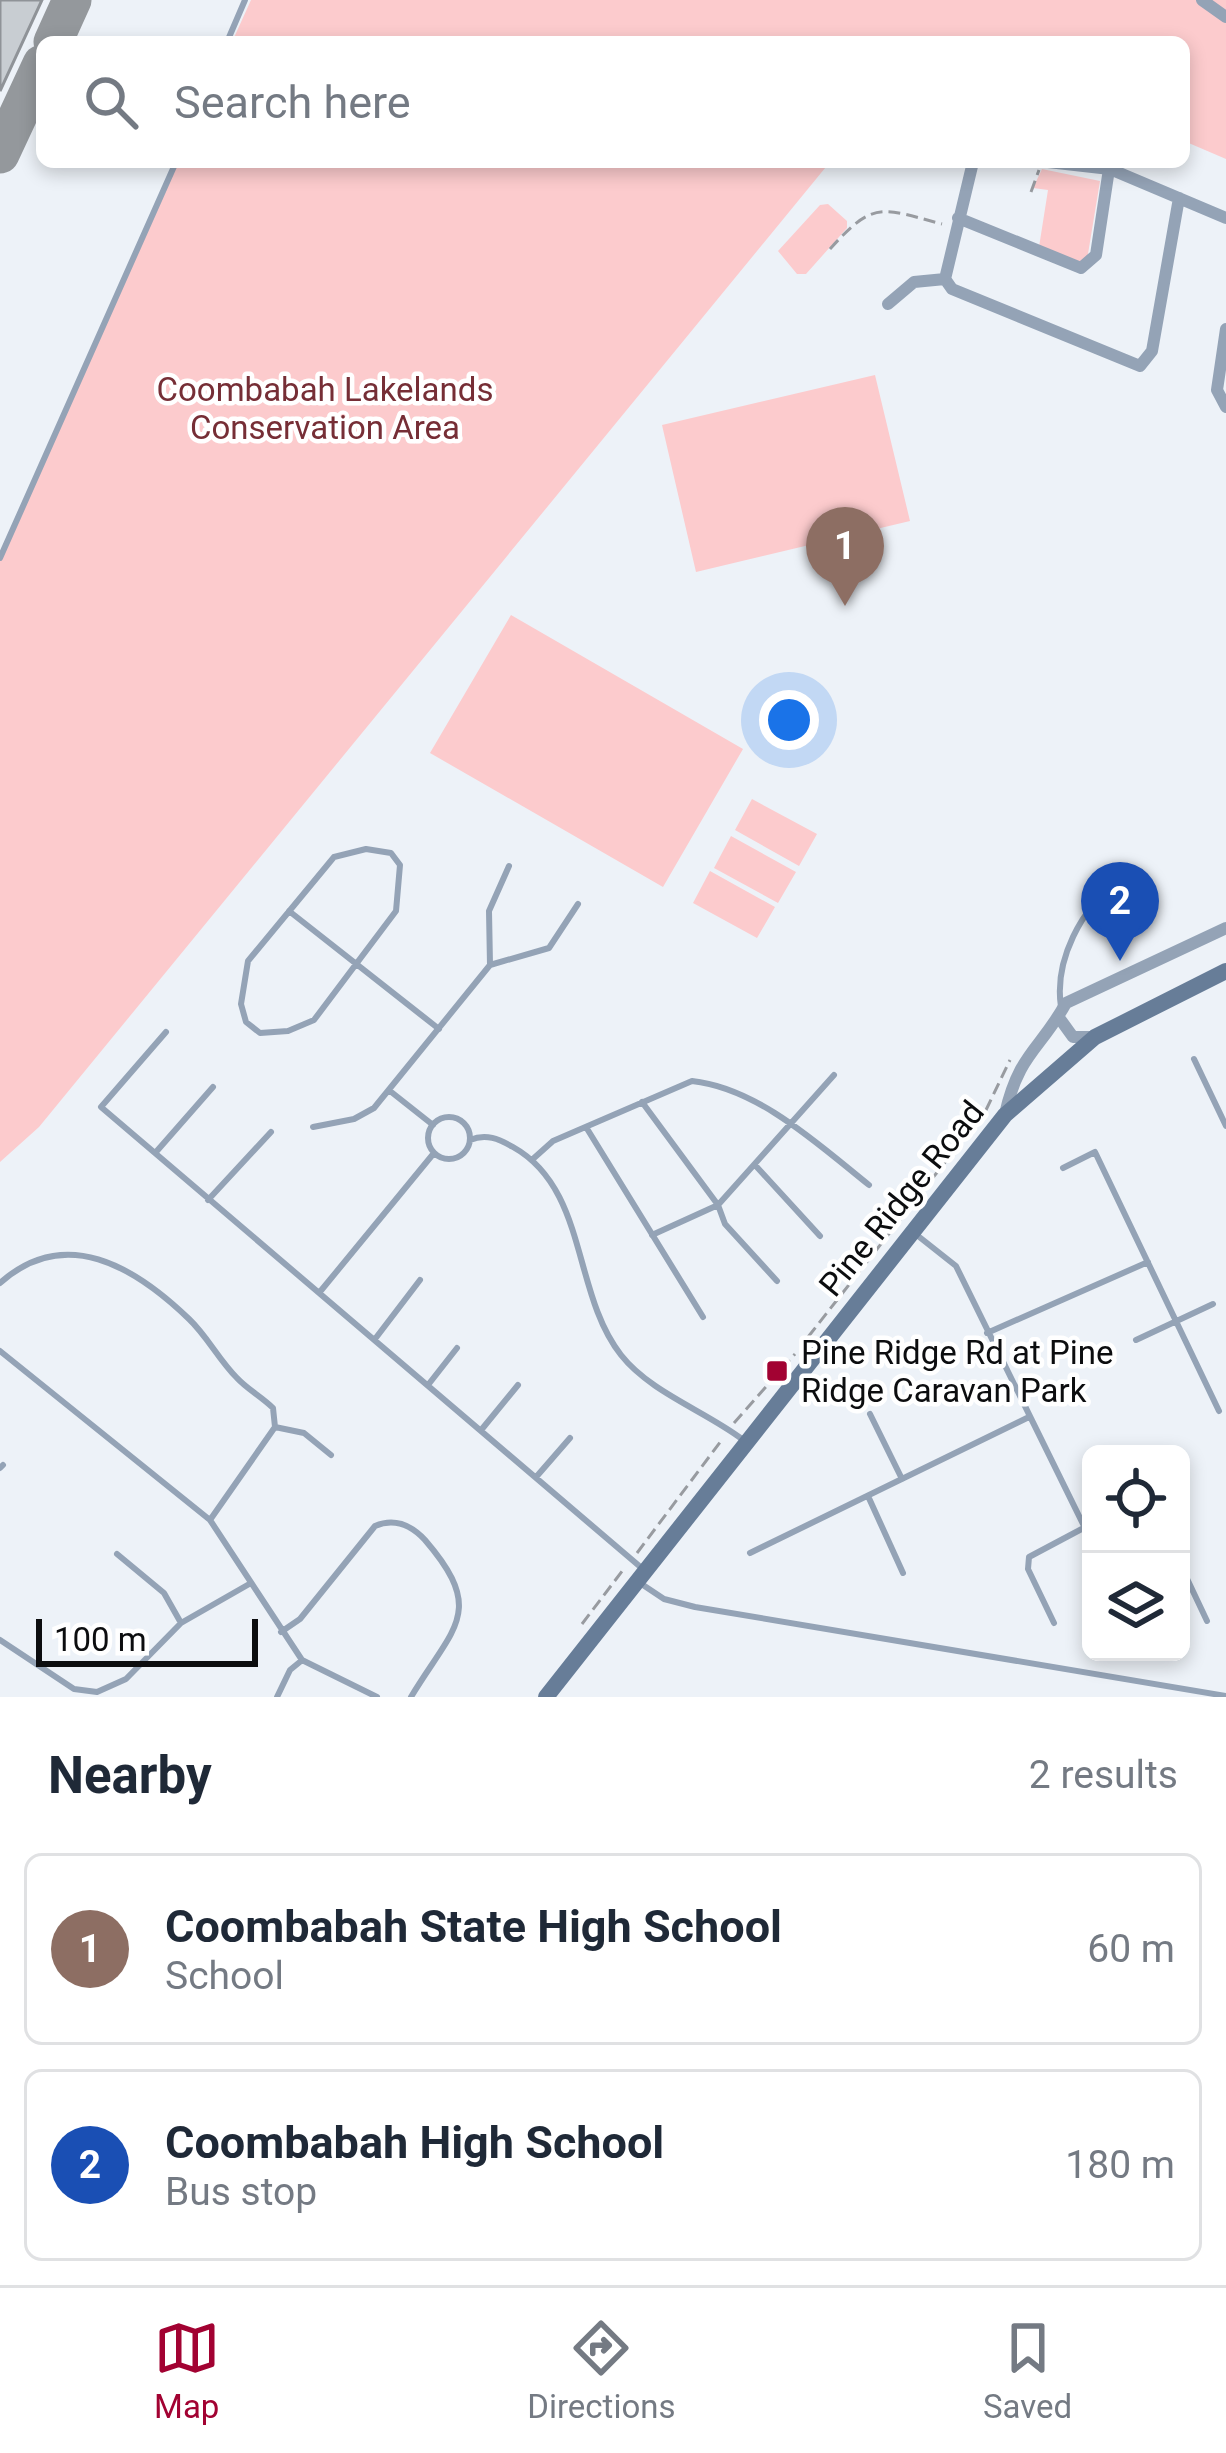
<!DOCTYPE html>
<style>
body{margin:0;font-family:Roboto,sans-serif;background:#f2f2f3;color:#1f2937}
.controls{position:absolute;right:36px;bottom:36px;display:grid;overflow:hidden;border-radius:18px;box-shadow:0 6px 18px #0003}
.controls button{width:108px;height:108px;display:grid;place-items:center;padding:0;border:0;border-bottom:3px solid #e0e1e3;background:#fff;color:#1f2937;font:60px sans-serif}
.scale{position:absolute;left:36px;bottom:30px;width:222px;box-sizing:border-box;padding-left:12px;border:6px solid #0c0d0f;border-top:0;font-size:33px;line-height:42px;white-space:nowrap;color:#0c0d0f;-webkit-text-stroke:9px #fff;paint-order:stroke}
.you{position:absolute;left:789px;top:720px;width:42px;height:42px;margin:-30px;border:9px solid #fff;border-radius:50%;background:#1a73e8;box-shadow:0 0 0 18px #1a73e833}
.badge{display:grid;place-items:center;width:78px;height:78px;border-radius:50%;background:#a20232;color:#fff;font-size:39px;font-weight:700}
.pin{position:absolute;translate:-50% -99px;filter:drop-shadow(0 3px 6px #0008)}
.pin::after{content:'';position:absolute;top:63px;width:42px;height:36px;background:inherit;clip-path:polygon(0 0,100% 0,50% 100%)}
.list{margin:0;padding:0;list-style:none}
h2{display:flex;justify-content:space-between;align-items:center;height:156px;margin:0;padding:0 48px;font-size:51px}
h2 small{font-size:39px;font-weight:400;color:#747a83}
.list li{display:grid;grid-template-columns:78px 1fr auto;gap:36px;align-items:center;box-sizing:border-box;height:192px;margin:0 24px 24px;padding:0 24px;border:3px solid #e0e1e3;border-radius:18px}
.list b{display:block;font-size:45px;white-space:nowrap}
.list p{margin:0;font-size:39px;white-space:nowrap;color:#747a83}
.list em{font-size:39px;font-style:normal;color:#747a83}
.icon{flex:none;width:66px;height:66px;fill:none;stroke:currentColor;stroke-width:2;stroke-linecap:round;stroke-linejoin:round}
.map{position:relative;flex:none;width:1226px;height:1697px;overflow:hidden}
.search{position:absolute;background:#fff;box-shadow:0 6px 18px #0003;left:36px;right:36px;top:36px;height:132px;display:flex;align-items:center;gap:30px;box-sizing:border-box;padding:0 42px;border-radius:18px;color:#747a83;font-size:45px}
.sheet{height:588px;background:#fff}
nav{display:flex;justify-content:space-around;align-items:center;box-sizing:border-box;height:168px;border-top:3px solid #e0e1e3;background:#fff;font-size:33px;color:#747a83}
nav a{display:grid;justify-items:center;gap:6px}
nav .on{color:#a20232}
.map>svg:first-child{display:block}
.green{fill:#fccbcd}
.lines{fill:none;stroke-linecap:round;stroke-linejoin:round}
.taxiway{stroke:#94989c;stroke-width:39}
.building{fill:#c8cdd2;stroke:#8f9398;stroke-width:3}
.path{stroke:#989ba0;stroke-width:3;stroke-dasharray:12 6;stroke-linecap:butt}
.lane{stroke:#94a3b6;stroke-width:6}
.street{stroke:#94a3b6;stroke-width:12}
.secondary{stroke:#677d98;stroke-width:16}
.poi-dot{fill:#a20232;stroke:#fff;stroke-width:4.5}
.labels{text-anchor:middle;stroke-width:9;stroke-linejoin:round;paint-order:stroke}
.park-label{font-size:33px;fill:#762e36;stroke:#fff}
.street-label{font-size:33px;fill:#0c0d0f;stroke:#fff}
.poi-label{font-size:33px;fill:#0c0d0f;stroke:#fff;text-anchor:start}
</style>
<div class="map">
<svg width="1226" height="1697" viewBox="0 0 1226 1697">
<rect width="100%" height="100%" fill="#edf2f8"/>
<path class="green" d="M251,0h975v159l-42,-18v-99h-952z
M177,162h653l-791,965 -39,35v-610z
M1042,169l58,12 -13,79 -10,3 -38,-16 9,-57 -15,-2z
M828,204l19,17v7l-41,46h-9l-19,-23 42,-46z
M875,375l35,146 -214,51 -34,-147z
M511,615l232,134 -80,138 -233,-134z
M752,799l65,35 -18,32 -64,-36z
M731,836l65,36 -18,31 -64,-35z
M710,871l65,36 -18,31 -64,-35z"/>
<g class="lines">
<path class="taxiway" d="M53,42l19,-42
M0,154l42,-90"/>
</g>
<path class="building" d="M0,0h42l-42,91z"/>
<g class="lines">
<path class="path" d="M1031,192l8,-22
M830,249c44,-49 51,-41 112,-25
M808,1337l178,-227 24,-50
M734,1423l61,-69
M637,1553l84,-112
M582,1624l41,-54"/>
<path class="lane" d="M227,42l18,-42
M0,558l176,-396
M366,849l25,4 9,12 -4,46 -82,109 -26,11 -28,2 -14,-11 -5,-18 7,-43 86,-104z
M289,911l150,118
M490,965l-1,-54 20,-45
M1061,1007c-7,-46 20,-100 58,-125
M166,1032l-65,75 543,463
M1194,1059l32,67
M390,1091l43,34
M642,1102l76,103 7,19 52,57
M428 1138a21 21 0 1 1 42 0a21 21 0 1 1-42 0Z
M313,1127l41,-8 20,-11 116,-143 59,-17 29,-44
M586,1127l117,190
M470,1140c16,-7 29,-1 43,7 75,42 59,146 108,208 29,37 84,56 121,84
M156,1152l57,-65
M534,1158l19,-17 139,-60c66,7 127,64 177,104
M755,1165l65,71
M1063,1168l32,-16 124,259
M208,1200l63,-68
M913,1232l43,34 128,260
M652,1235l66,-30 116,-130
M0,1283c65,-58 134,-17 189,36 18,17 30,41 48,59 10,11 25,19 36,30l2,19 -65,93
M319,1293l115,-140
M987,1333l161,-71
M375,1339l45,-59
M1136,1340l77,-36
M0,1351l210,169 92,140 75,37
M428,1385l29,-37
M870,1414l32,65
M275,1427l29,6 27,22
M482,1429l36,-44
M0,1468l3,-3
M537,1476l33,-38
M868,1496l35,77
M750,1553l279,-136
M117,1554l47,39 17,30
M1181,1566l26,55
M637,1581l27,18 31,8 531,89
M1054,1623l-26,-54 1,-12 62,-33
M281,1632l19,-13 75,-93c19,-8 36,-1 50,14 62,72 28,87 -14,157
M0,1640l74,49 23,3 29,-13 55,-56 70,-40
M277,1697l13,-27 11,-9"/>
<path class="street" d="M1202,0l24,17
M1048,162l62,7 116,49
M958,218l123,50 15,-13 13,-86
M945,279l7,10 188,77 12,-15 27,-153
M888,304l26,-22 31,-3 28,-117
M1226,329l-9,61 9,17
M1060,1019l13,18h21
M1005,1114c14,-61 35,-64 61,-111l160,-75"/>
<path class="secondary" d="M546,1697l459,-582 90,-78 131,-66"/>
</g>
<rect class="poi-dot" x="765" y="1359" width="24" height="24" rx="6"/>
<g class="labels">
<g class="park-label">
<text x="325" y="401">Coombabah Lakelands<tspan x="325" dy="38">Conservation Area</tspan></text>
</g>
<g class="street-label">
<text transform="translate(901 1198) rotate(-51)" y="12">Pine Ridge Road</text>
</g>
<g class="poi-label">
<text x="801" y="1364">Pine Ridge Rd at Pine<tspan x="801" dy="38">Ridge Caravan Park</tspan></text>
</g>
</g>
</svg>
<div class="controls">
<button><svg class="icon" aria-label="locate" viewBox="0 0 24 24"><circle cx="12" cy="12" r="6"/><path d="M12 2v4M12 18v4M2 12h4M18 12h4"/></svg></button>
<button><svg class="icon" aria-label="layers" viewBox="0 0 24 24"><path d="M12 4l9 5-9 5-9-5zM3 14l9 5 9-5"/></svg></button>
</div>
<div class="scale">100 m</div>
<div class="you"></div>
<div class="pin badge" style="left:845px;top:606px;background:#8d6e63">1</div>
<div class="pin badge" style="left:1120px;top:961px;background:#1a4fb4">2</div>
<div class="search"><svg class="icon" aria-label="search" viewBox="0 0 24 24"><circle cx="10" cy="10" r="6"/><path d="M15 15l6 6"/></svg>Search here</div>
</div>
<section class="sheet">
<h2>Nearby<small>2 results</small></h2>
<ul class="list">
<li><span class="badge" style="background:#8d6e63">1</span><div><b>Coombabah State High School</b><p>School</p></div><em>60 m</em></li>
<li><span class="badge" style="background:#1a4fb4">2</span><div><b>Coombabah High School</b><p>Bus stop</p></div><em>180 m</em></li>
</ul>
</section>
<nav>
<a class="on"><svg class="icon" aria-label="map" viewBox="0 0 24 24"><path d="M3 6l6-2 6 2 6-2v14l-6 2-6-2-6 2zM9 4v14M15 6v14"/></svg>Map</a>
<a><svg class="icon" aria-label="directions" viewBox="0 0 24 24"><path d="M12 3l9 9-9 9-9-9zM9 14v-3h6M13 9l2 2-2 2"/></svg>Directions</a>
<a><svg class="icon" aria-label="saved" viewBox="0 0 24 24"><path d="M7 4h10v16l-5-4-5 4z"/></svg>Saved</a>
</nav>
